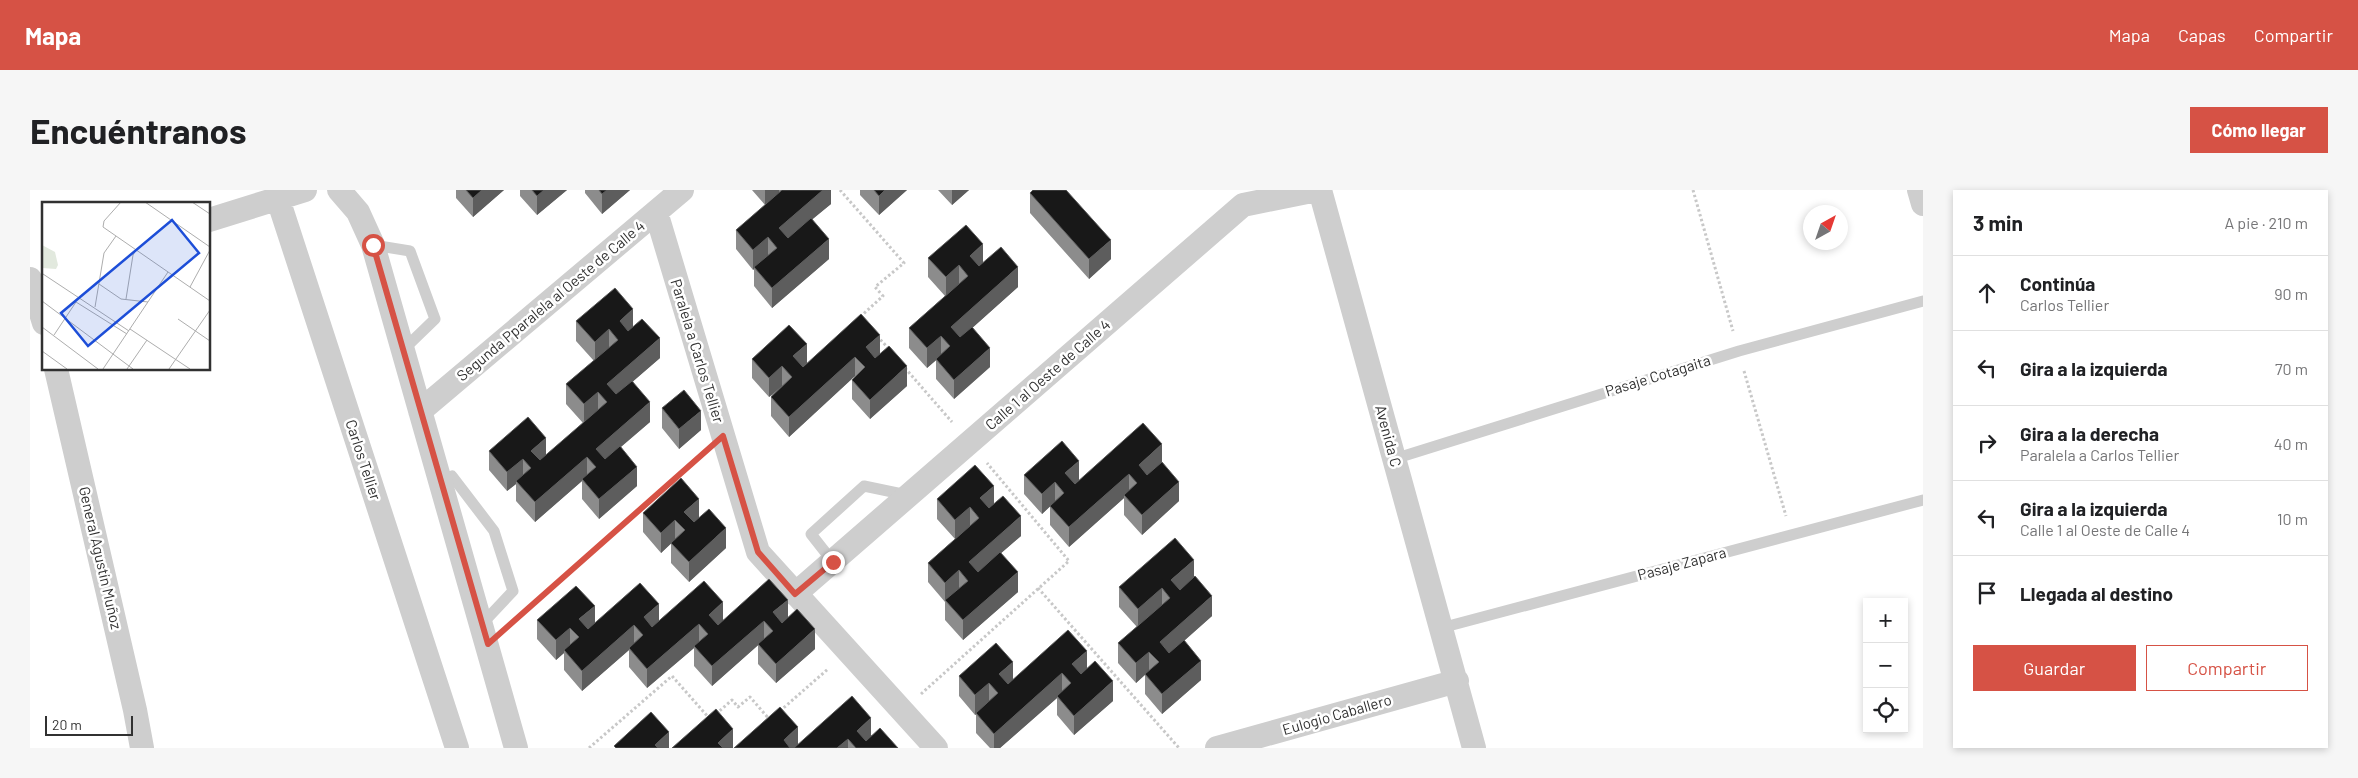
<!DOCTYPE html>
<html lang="es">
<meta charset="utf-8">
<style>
body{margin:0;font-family:Barlow,sans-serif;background:#f6f6f6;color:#202124}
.controls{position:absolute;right:15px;bottom:15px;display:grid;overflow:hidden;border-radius:0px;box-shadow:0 2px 8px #0003}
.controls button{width:45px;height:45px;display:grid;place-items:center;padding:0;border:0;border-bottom:1px solid #e0e0e0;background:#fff;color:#202124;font:25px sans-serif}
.compass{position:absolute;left:1773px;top:15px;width:45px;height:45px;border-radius:50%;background:#fff;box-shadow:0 2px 8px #0003;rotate:40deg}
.scale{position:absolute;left:15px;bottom:12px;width:88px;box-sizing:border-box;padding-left:5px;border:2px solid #313131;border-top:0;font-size:14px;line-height:18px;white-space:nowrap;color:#313131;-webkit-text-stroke:4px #fff;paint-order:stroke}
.stop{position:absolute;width:15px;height:15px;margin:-11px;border:4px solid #d65245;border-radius:50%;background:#fff}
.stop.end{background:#d65245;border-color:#fff;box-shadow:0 1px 5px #0008}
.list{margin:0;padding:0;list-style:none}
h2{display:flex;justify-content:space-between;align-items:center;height:65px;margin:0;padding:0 20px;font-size:21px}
h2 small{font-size:16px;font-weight:400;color:#757577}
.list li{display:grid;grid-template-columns:32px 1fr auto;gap:15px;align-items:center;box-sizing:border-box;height:75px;padding:0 20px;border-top:1px solid #e0e0e0}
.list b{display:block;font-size:19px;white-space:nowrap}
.list p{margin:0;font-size:16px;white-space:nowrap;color:#757577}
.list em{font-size:16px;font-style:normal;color:#757577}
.actions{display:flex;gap:10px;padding:15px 20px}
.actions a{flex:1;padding:11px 0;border:1px solid #d65245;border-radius:0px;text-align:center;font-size:18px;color:#d65245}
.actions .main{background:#d65245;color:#fff}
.icon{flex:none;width:28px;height:28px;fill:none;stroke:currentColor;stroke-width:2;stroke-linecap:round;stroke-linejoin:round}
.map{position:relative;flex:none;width:1893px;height:558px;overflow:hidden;border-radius:0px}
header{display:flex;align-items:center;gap:30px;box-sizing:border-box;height:70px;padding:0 25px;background:#d65245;color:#fff}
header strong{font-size:24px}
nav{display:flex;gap:28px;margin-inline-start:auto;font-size:18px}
.intro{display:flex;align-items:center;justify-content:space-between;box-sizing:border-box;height:120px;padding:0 30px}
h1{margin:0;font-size:35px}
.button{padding:12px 22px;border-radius:0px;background:#d65245;color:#fff;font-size:18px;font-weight:700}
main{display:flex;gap:30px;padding:0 30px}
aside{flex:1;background:#fff;border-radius:0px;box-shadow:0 2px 8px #0003}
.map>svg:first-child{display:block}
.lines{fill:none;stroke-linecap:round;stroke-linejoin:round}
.path{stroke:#c8c8c8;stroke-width:3;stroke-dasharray:2.5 2.5;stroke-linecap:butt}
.service{stroke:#cecece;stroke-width:11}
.minor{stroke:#cecece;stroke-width:24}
.wall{fill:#8c8c8c}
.shaded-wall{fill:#5d5d5d}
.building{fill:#181818;stroke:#5d5d5d}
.route{stroke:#d65245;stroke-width:6}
.labels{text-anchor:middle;stroke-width:5;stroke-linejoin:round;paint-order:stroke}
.street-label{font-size:15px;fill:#313131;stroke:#fff}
.inset-road{fill:none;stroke:#adadad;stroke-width:1}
.view{fill:#1d4ed8;fill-opacity:0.15;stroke:#1d4ed8;stroke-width:2.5}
.inset-edge{fill:none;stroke:#313131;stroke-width:2.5}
</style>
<header>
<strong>Mapa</strong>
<nav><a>Mapa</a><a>Capas</a><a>Compartir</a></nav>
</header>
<div class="intro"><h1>Encuéntranos</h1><a class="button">Cómo llegar</a></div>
<main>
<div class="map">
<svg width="1893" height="558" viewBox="0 0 1893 558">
<rect width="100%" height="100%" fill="#fff"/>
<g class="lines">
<path class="path" d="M810,0l64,73 -29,24 8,9 -23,21
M1663,0l40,141
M847,146l13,14
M875,178l47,54
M1714,181l42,145
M1008,398l141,160
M499,418l173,-154
M891,504l148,-133 -82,-98
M750,521l48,-42
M686,524l16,-14 6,7 12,-10 20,23
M559,558l83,-72 37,42"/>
<path class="service" d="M343,55l37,6 25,68 -32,31
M1364,269l345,-108 184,-50
M411,291l11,-5 42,55 19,60 -31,33
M803,372l-22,-28 53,-48 43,9
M1411,438l482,-128"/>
<path class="minor" d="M309,0l19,22 15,33 143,503
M1290,0l154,558
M1889,0l4,14
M248,9l179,549
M626,22l102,340 178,196
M179,30l96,-30
M0,89l14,44
M26,179l79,341 7,38
M390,221l262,-221
M765,404l448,-389 74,-15
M1187,558l240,-67"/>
</g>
<path class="wall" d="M426,0h48l-31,27 -17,-19z
M490,0h47l-30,25 -17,-19z
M555,0h45l-28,24 -17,-21z
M722,0h79v14l-19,15 17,40 -57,49 -18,-22v-17l-1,1 -17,-21v-19l29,-25z
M830,0h47l-28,25 -19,-20z
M908,0h31l-17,15z
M1000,3l81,66 -22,20 -59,-66z
M898,68l55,5 35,24 -46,41 18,39 -36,32 -18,-20v-19l-9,8 -18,-20v-20l36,-32 -17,-19z
M546,131l57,5 27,32 -27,23 17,41 -29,25 16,39 -38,33 -17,-20v-18l-47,41 -19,-21v-17l-9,7 -18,-21v-19l57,4 37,-32 -17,-19v-20l28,-23 -18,-20z
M850,163l27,33 -37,33 -18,-20v-19l3,-4 -66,61 -18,-21v-19l1,-2 -3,2 -17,-19v-19l55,4z
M632,218l39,22 -22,19 -17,-21z
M1132,272l17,39 -37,34 -18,-20v-17l-55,49 -19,-22v-19l-8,8 -18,-20v-19l55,5z
M907,309l57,5 27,32 -20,17 17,39 -55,48 -18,-20v-18l-17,-20v-19l27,-24 -18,-20z
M613,323l56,5 27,30 -37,34 -18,-19v-20l-10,10 -18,-21z
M1164,387l18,39 -28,25 17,39 -39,34 -17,-20v-19l-9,8 -18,-20v-20l19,-16 -18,-20v-20z
M758,428l27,31 -39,34 -18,-19v-19l-46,41 -18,-20v-18l-47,40 -18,-21v-17l-47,41 -18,-21v-17l-8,7 -19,-21v-19l58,3z
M1057,479l26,32 -39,34 -17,-20v-17l-57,50h-10l-14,-15v-18h-1l-16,-19v-20l54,3z
M841,545l27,13h-164l64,-4z"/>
<path class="shaded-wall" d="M452,0h22l-31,27v-19z
M514,0h23l-30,25v-19z
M577,0h23l-28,24v-20z
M735,0h14v4l-14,11z
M793,0h8v14l-52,43v-19z
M855,0h22l-28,25v-19z
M922,0h17l-17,15z
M738,47v20l-14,10v2l-1,1v-20z
M799,49v20l-57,49v-20z
M1081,50v19l-22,20v-20z
M953,54v20l-13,11v-19z
M929,75v20l-13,12v-20z
M988,77v20l-67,60v-20z
M603,119v19l-13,12v-19z
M579,139v20l-14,13v-20z
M850,145v19l-14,13v-20z
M911,146v20l-14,12v-20z
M630,148v20l-53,46v-20z
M777,154v19l-14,13v-20z
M960,158v19l-36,32v-19z
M825,167v19l-66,61v-20z
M752,176v20l-13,11v-19z
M877,176v20l-37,33v-19z
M568,202v19l-14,13v-20z
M620,212v20l-54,46v-19z
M671,221v19l-22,19v-20z
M516,248v19l-15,13v-19z
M1132,254v20l-23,21v-20z
M557,267v20l-5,2v2l-47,41v-20z
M493,269v19l-7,3v3l-9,7v-19z
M1049,271v19l-14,13v-20z
M607,277v19l-38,33v-20z
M1099,284v20l-5,1v3l-55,49v-20z
M1025,292v20l-13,12v-20z
M1149,292v19l-37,34v-20z
M964,296v20l-14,11v-19z
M669,309v19l-15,13v-19z
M940,317v20l-15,12v-19z
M991,326v20l-52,45v-19z
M645,330v20l-14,13v-20z
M696,338v20l-37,34v-20z
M1164,370v19l-23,20v-19z
M929,380v20l-14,10v2v-19z
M988,382v20l-55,48v-20z
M1132,398v20l-24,20v-19z
M1182,406v20l-52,46v-20z
M758,410v19l-15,13v-20z
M693,412v20l-14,12v-19z
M629,414v19l-15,14v-20z
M565,416v20l-16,13v-20z
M734,431v19l-52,46v-20z
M669,434v19l-5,3v2l-47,40v-19z
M604,435v20l-5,3v2l-47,41v-20z
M540,438v19l-6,3v3l-8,7v-20z
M785,439v20l-39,34v-19z
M1057,461v20l-15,12v-19z
M1119,462v19l-13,12v-20z
M1171,471v19l-39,34v-20z
M983,472v19l-14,13v-20z
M1032,483v20l-5,3v2l-57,50h-6v-14z
M1083,491v20l-39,34v-19z
M959,493v20l-13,10 -1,2v-20z
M841,528v20l-11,10 -3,-17z
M768,537v20l-1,1h-13v-8z
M703,539v19h-15v-5z
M639,542v16h-14v-3z
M818,549v9h-11z"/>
<path class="building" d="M436,0h16l-9,8z
M502,0h12l-7,6z
M569,0h8l-5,4z
M752,0h41l-44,38 9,10 23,-20 18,21 -57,49 -18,-21 23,-19 -9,-11 -15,13 -17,-20z
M844,0h11l-6,6z
M1003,0h33l45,50 -22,19 -59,-66z
M936,35l17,19 -13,12 9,10 22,-19 17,20 -67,60 9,10 12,-10 18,21 -36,32 -18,-21 14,-13 -9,-10 -14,12 -18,-20 59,-52 -9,-11 -13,12 -18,-19z
M585,98l18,21 -13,12 8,10 14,-12 18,19 -53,46 9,10 16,-13 18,21 -54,47 9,10 15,-13 17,21 -38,32 -17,-20 14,-12 -9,-10 -52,45 -19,-21 15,-13 -8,-9 -16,13 -18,-21 39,-34 18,21 -15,13 9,9 67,-58 -9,-10 -14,12 -18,-20 52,-44 -9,-11 -14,13 -19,-21z
M831,124l19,21 -14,12 9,11 14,-12 18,20 -37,34 -18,-20 13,-13 -10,-10 -66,60 -18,-20 21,-20 -10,-11 -13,12 -17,-19 37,-34 18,19 -14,12 10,11z
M654,200l17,21 -22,18 -17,-21z
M1113,233l19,21 -23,21 8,10 15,-13 17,20 -37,33 -18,-20 13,-12 -8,-9 -60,53 -19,-21 14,-13 -9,-11 -13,12 -18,-19 38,-34 17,20 -14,12 10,11z
M945,275l19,21 -14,12 9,10 14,-12 18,20 -52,46 9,10 22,-20 18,20 -55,48 -18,-20 23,-19 -9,-11 -14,13 -17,-20 51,-45 -9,-11 -15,13 -18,-21z
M651,288l18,21 -15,13 10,10 15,-13 17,19 -37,34 -18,-19 14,-13 -10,-10 -14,13 -18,-20z
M1145,348l19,22 -23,20 9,10 15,-14 17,20 -52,46 9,11 15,-13 17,21 -39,33 -17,-20 14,-12 -10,-10 -13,11 -18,-20 52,-45 -8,-10 -24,21 -19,-22z
M739,389l19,21 -15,12 9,11 15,-14 18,20 -39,35 -18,-20 15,-13 -9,-10 -52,45 -18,-20 14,-12 -9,-10 -52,45 -18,-21 14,-13 -9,-10 -52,46 -18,-21 15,-13 -9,-9 -14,12 -19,-20 39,-34 19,20 -16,13 9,10 52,-46 19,21 -15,13 8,10 52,-46 19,21 -14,13 9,10z
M1038,440l19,21 -15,13 9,10 14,-13 18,20 -39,35 -17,-20 14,-13 -9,-10 -68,61 -18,-21 22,-20 -9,-10 -14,12 -16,-19 37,-33 17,19 -14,12 9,10z
M822,506l19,22 -14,13 9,10 14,-13 18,20h-42l-8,-9 -11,9h-43z
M750,517l18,20 -14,13 6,8h-56z
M686,519l17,20 -15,14 5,5h-51z
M621,522l18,20 -14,13 3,3h-42l-2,-2z"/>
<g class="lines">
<path class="route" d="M343,55l115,399 235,-208 35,116 37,42 38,-32"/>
</g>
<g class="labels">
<g class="street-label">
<text transform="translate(521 111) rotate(-40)" y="5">Segunda Pparalela al Oeste de Calle 4</text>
<text transform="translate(667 161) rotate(73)" y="5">Paralela a Carlos Tellier</text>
<text transform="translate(1018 185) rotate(-41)" y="5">Calle 1 al Oeste de Calle 4</text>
<text transform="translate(1628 186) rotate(-17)" y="5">Pasaje Cotagaita</text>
<text transform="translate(1358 246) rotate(75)" y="5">Avenida C</text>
<text transform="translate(333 270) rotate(72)" y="5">Carlos Tellier</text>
<text transform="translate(70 368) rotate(77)" y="5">General Agustín Muñoz</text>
<text transform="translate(1652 374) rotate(-15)" y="5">Pasaje Zapara</text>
<text transform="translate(1307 525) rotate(-16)" y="5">Eulogio Caballero</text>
</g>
</g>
<g transform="translate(12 12)">
<rect width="168" height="168" fill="#fff"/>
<path d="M0,43l13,7 3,13 -2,4 -14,-1z" fill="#e2e9de"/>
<path class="inset-road" d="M79,0l-17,19 -1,6 107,74M103,0l65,45M150,0l18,12M1,72l86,57M57,82l22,15 27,3M148,85l20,-37M84,97l7,-44 3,-5M0,99l91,68M34,100l51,32M53,105l9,-54 12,-17M136,117l32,22M0,125l56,42M88,127l60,40M12,133l22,-33M0,149l25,18M61,167l65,-97M85,167l20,-29M127,167l41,-59"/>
<path class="view" d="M130,18l27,33 -111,93 -27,-33z"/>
<rect width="168" height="168" class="inset-edge"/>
</g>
</svg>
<div class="controls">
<button>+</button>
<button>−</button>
<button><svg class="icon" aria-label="locate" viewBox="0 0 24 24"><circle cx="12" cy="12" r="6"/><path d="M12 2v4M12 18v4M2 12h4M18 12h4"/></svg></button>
</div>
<svg class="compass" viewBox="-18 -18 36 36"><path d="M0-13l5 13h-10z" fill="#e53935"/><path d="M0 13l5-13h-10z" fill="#757577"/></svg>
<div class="scale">20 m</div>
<div class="stop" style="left:343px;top:55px"></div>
<div class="stop end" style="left:803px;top:372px"></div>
</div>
<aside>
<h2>3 min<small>A pie · 210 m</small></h2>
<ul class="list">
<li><svg class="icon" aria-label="ahead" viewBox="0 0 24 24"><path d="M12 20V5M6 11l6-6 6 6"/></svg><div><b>Continúa</b><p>Carlos Tellier</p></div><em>90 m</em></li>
<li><svg class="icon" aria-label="left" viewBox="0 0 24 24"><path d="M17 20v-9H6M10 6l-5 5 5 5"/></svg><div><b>Gira a la izquierda</b></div><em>70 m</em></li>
<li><svg class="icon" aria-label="right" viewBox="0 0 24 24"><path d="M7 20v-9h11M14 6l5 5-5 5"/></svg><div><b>Gira a la derecha</b><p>Paralela a Carlos Tellier</p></div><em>40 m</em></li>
<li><svg class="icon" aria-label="left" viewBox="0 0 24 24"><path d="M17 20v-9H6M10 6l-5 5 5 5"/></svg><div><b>Gira a la izquierda</b><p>Calle 1 al Oeste de Calle 4</p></div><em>10 m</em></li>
<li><svg class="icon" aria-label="arrive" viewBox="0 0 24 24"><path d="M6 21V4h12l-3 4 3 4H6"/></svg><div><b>Llegada al destino</b></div></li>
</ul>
<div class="actions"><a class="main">Guardar</a><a>Compartir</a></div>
</aside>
</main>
